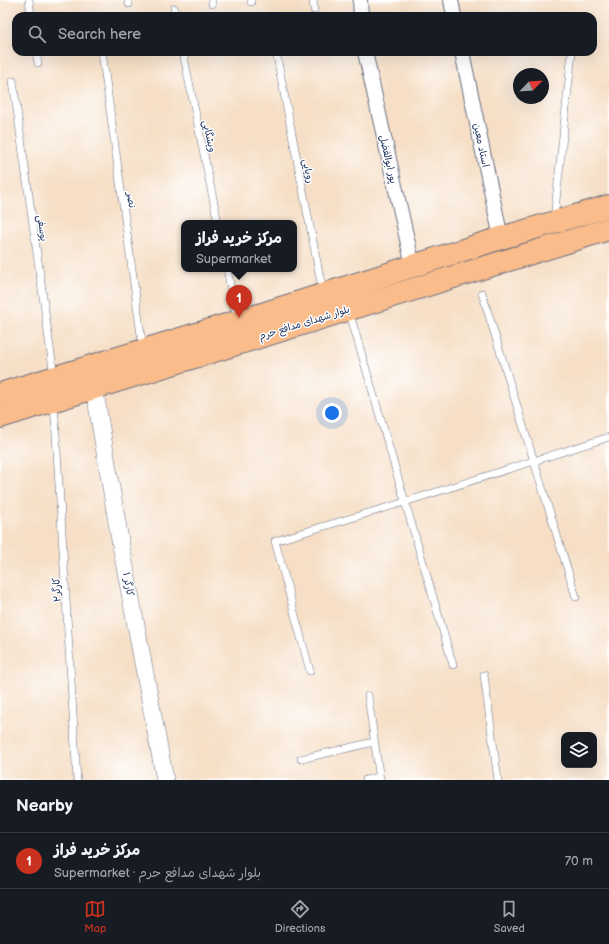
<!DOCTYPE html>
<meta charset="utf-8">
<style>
body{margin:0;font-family:"Balsamiq Sans","Playpen Sans Arabic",sans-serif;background:#20242c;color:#f1f3f6}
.controls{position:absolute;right:12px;bottom:12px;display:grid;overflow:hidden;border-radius:8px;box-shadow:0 4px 16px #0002}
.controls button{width:36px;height:36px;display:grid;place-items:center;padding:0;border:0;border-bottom:1px solid #363941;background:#171b24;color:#f1f3f6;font:20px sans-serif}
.compass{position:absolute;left:513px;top:68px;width:36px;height:36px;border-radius:50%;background:#171b24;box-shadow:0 4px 16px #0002;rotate:65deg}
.you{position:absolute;left:332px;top:413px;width:14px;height:14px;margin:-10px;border:3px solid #fff;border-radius:50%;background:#1a73e8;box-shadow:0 0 0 6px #1a73e833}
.badge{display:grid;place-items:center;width:26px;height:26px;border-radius:50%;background:#c8321e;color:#fff;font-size:13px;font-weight:700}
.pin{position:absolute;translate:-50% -33px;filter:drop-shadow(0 1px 2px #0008)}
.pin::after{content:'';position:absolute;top:21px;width:14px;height:12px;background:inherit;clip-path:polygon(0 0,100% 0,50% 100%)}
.popup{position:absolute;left:181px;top:220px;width:116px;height:52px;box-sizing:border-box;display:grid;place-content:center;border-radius:8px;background:#171b24;filter:drop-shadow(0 1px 3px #0005);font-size:13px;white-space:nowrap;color:#9ea1a6}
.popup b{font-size:15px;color:#f1f3f6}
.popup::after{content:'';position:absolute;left:50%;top:100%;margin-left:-8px;border:8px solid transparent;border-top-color:#171b24}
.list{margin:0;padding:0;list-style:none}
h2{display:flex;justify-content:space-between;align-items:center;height:52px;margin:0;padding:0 16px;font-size:17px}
h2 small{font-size:13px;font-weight:400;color:#9ea1a6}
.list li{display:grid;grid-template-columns:26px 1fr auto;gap:12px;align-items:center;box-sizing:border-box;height:56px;padding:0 16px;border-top:1px solid #363941}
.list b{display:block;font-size:15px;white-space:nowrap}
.list p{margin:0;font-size:13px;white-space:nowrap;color:#9ea1a6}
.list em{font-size:13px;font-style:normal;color:#9ea1a6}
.icon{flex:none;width:22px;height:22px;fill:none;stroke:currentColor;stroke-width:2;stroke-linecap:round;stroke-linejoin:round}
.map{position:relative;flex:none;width:609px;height:780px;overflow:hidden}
.search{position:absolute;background:#171b24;box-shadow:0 4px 16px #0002;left:12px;right:12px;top:12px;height:44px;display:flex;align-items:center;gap:10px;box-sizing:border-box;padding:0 14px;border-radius:12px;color:#9ea1a6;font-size:15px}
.sheet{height:108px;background:#171b24}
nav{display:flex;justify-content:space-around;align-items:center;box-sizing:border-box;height:56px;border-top:1px solid #363941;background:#171b24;font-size:11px;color:#9ea1a6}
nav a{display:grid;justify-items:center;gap:2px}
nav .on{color:#c8321e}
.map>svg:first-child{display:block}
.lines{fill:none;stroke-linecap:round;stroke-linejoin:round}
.service-casing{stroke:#686d82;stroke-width:8}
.minor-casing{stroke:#686d82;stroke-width:16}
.tertiary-casing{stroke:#686d82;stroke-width:18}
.primary-casing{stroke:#686d82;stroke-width:24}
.service{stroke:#fff;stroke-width:7}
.minor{stroke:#fff;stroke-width:14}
.tertiary{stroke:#fff;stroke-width:17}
.primary{stroke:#f9bc8a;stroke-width:22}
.labels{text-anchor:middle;stroke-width:3;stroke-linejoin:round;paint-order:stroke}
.street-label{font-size:10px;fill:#1b2f5e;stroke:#fff}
</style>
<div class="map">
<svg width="609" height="780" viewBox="0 0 609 780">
<rect width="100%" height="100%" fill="#fff"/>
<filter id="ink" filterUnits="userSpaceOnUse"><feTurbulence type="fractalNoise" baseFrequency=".025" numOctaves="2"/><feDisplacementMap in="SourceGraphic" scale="8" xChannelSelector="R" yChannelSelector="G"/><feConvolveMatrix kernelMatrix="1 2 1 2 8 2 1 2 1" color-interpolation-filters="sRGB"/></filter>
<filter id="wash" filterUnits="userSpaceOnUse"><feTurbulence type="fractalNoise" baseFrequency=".012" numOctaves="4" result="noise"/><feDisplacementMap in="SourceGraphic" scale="16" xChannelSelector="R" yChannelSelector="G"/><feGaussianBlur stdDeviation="0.9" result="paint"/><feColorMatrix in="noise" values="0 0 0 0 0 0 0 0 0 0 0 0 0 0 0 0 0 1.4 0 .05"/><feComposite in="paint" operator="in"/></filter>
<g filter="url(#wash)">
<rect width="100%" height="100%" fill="#f6dfc6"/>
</g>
<g filter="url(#ink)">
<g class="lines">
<defs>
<path id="service" d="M29,0l2,16
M128,0l1,4
M212,0v4
M251,0v2
M313,0l1,10
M174,8l1,8
M36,52l2,11
M102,52l41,297
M183,52l35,171
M276,52l47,241
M13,81l41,295
M554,219l18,-167
M227,269l10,51
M482,293l94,304
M349,311l104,354
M54,402l23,378
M310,671l-35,-130 130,-39 204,-65
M484,675l14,105
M368,696l12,84
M301,759l73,-17
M366,780l13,-3"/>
<path id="minor" d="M360,0l1,16
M451,0l3,16
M365,52l48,214
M462,52l39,186"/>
<path id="tertiary" d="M94,387l26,153 45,240"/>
<path id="primary" d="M0,394l262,-80 239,-76 108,-32
M0,417l609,-188"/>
</defs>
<use href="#service" class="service-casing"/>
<use href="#minor" class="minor-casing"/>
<use href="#tertiary" class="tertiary-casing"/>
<use href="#primary" class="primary-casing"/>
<use href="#service" class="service"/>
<use href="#minor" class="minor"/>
<use href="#tertiary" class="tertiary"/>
<use href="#primary" class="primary"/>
</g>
</g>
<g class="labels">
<g class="street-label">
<text transform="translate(210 136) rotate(78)" y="4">ویشگایی</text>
<text transform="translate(482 145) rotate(78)" y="4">استاد معین</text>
<text transform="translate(389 159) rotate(77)" y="4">پور ابوالفضل</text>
<text transform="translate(309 171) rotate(79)" y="4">رویایی</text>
<text transform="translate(132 200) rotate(82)" y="4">نصر</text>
<text transform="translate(43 228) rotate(82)" y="4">یوسفی</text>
<text transform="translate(304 322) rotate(-17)" y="4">بلوار شهدای مدافع حرم</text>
<text transform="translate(129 584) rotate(80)" y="4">کارگر ۱</text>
<text transform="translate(56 590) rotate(-93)" y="4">کارگر۲</text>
</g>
</g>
</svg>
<div class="controls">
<button><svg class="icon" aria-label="layers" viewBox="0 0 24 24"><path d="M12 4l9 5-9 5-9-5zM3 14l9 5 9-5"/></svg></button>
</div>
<svg class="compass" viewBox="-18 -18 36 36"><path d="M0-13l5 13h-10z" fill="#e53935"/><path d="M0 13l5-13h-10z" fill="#9ea1a6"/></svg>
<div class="you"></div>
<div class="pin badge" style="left:239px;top:318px">1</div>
<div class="popup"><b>مرکز خرید فراز</b>Supermarket</div>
<div class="search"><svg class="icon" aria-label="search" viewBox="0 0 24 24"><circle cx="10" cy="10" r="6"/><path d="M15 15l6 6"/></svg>Search here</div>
</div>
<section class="sheet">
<h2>Nearby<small></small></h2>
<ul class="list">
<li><span class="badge">1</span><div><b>مرکز خرید فراز</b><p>Supermarket · بلوار شهدای مدافع حرم</p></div><em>70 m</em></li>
</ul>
</section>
<nav>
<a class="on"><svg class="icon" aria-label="map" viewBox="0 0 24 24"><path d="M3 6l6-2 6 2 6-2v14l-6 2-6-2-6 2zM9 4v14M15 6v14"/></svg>Map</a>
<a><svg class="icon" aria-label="directions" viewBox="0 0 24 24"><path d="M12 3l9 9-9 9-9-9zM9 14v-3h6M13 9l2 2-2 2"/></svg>Directions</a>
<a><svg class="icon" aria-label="saved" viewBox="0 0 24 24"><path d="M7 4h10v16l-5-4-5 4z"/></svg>Saved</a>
</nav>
